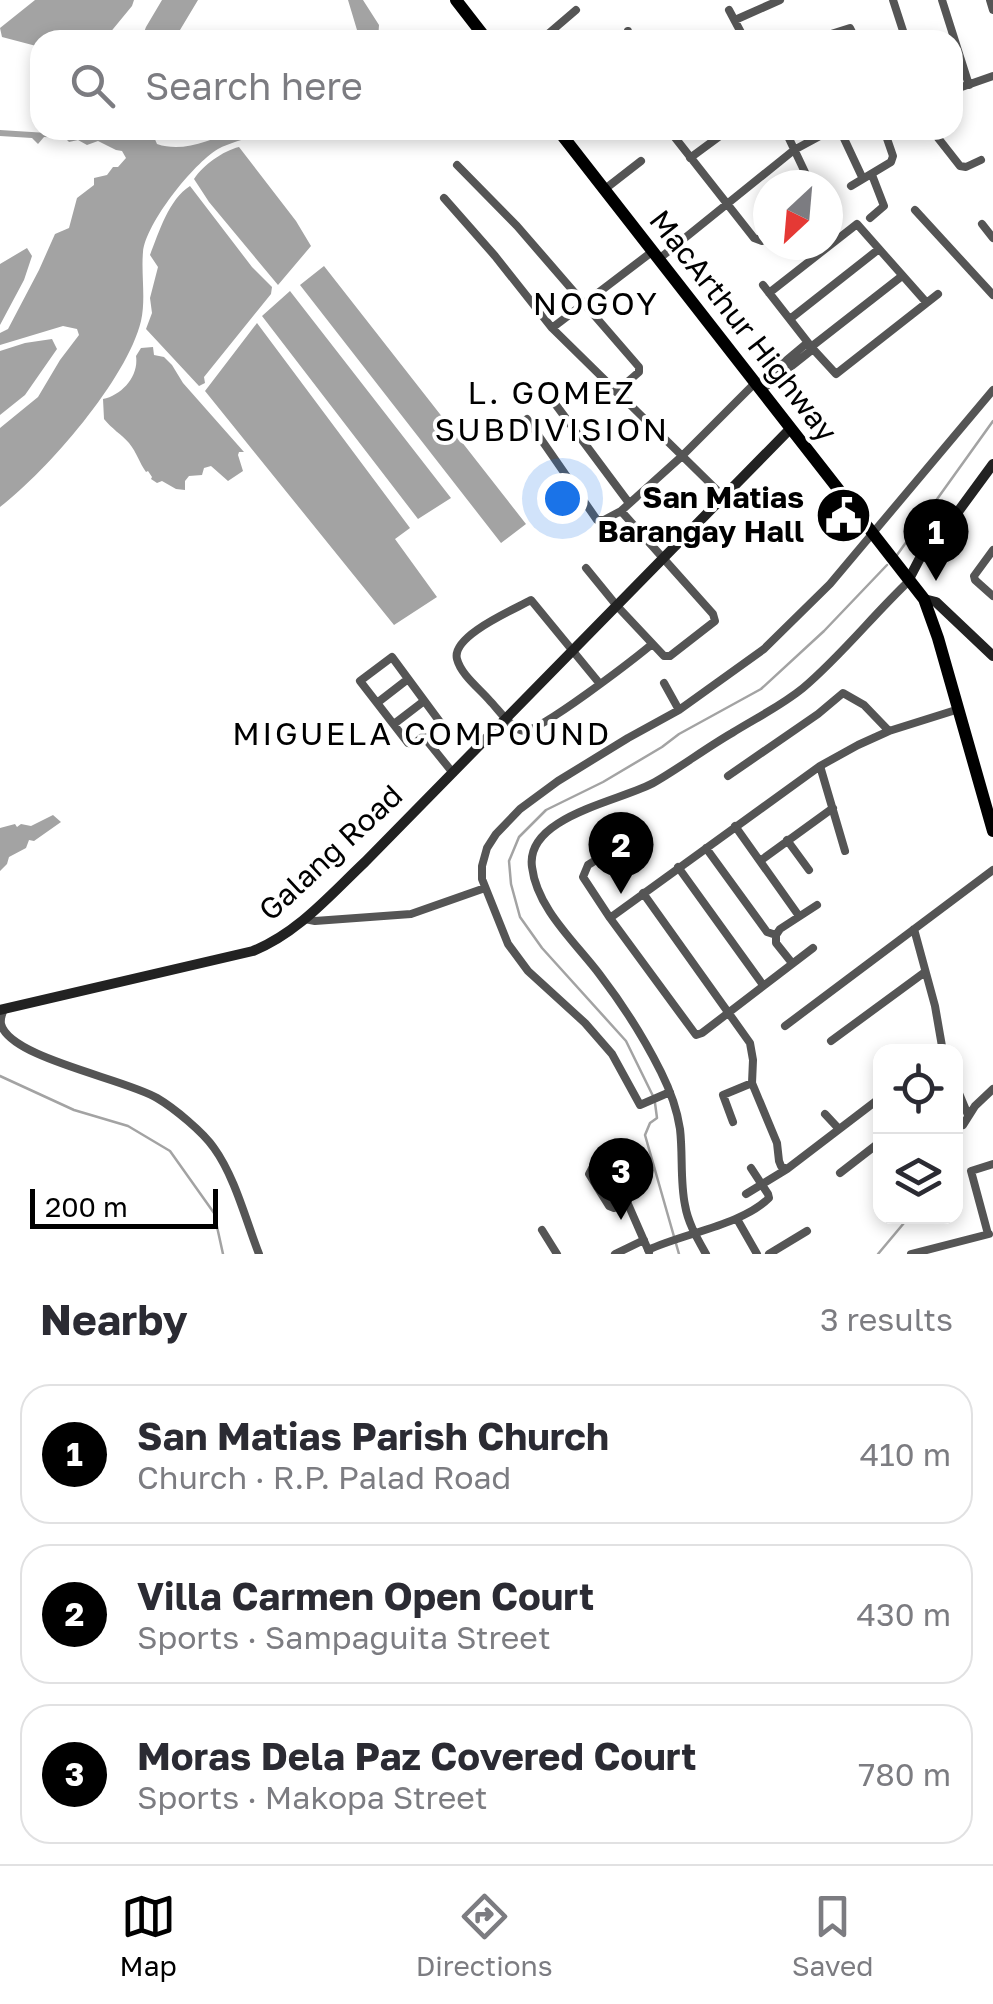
<!DOCTYPE html>
<meta charset="utf-8">
<style>
body{margin:0;font-family:"Golos Text",sans-serif;background:#f2f2f3;color:#2b2b33}
.controls{position:absolute;right:30px;bottom:30px;display:grid;overflow:hidden;border-radius:20px;box-shadow:0 5px 15px #0003}
.controls button{width:90px;height:90px;display:grid;place-items:center;padding:0;border:0;border-bottom:2px solid #e1e1e2;background:#fff;color:#2b2b33;font:50px sans-serif}
.compass{position:absolute;left:753px;top:170px;width:90px;height:90px;border-radius:50%;background:#fff;box-shadow:0 5px 15px #0003;rotate:206deg}
.scale{position:absolute;left:30px;bottom:25px;width:188px;box-sizing:border-box;padding-left:10px;border:5px solid #000;border-top:0;font-size:28px;line-height:35px;white-space:nowrap;color:#000;-webkit-text-stroke:8px #fff;paint-order:stroke}
.you{position:absolute;left:562px;top:498px;width:35px;height:35px;margin:-25px;border:8px solid #fff;border-radius:50%;background:#1a73e8;box-shadow:0 0 0 15px #1a73e833}
.badge{display:grid;place-items:center;width:65px;height:65px;border-radius:50%;background:#000;color:#fff;font-size:32px;font-weight:700}
.pin{position:absolute;translate:-50% -82px;filter:drop-shadow(0 2px 5px #0008)}
.pin::after{content:'';position:absolute;top:52px;width:35px;height:30px;background:inherit;clip-path:polygon(0 0,100% 0,50% 100%)}
.list{margin:0;padding:0;list-style:none}
h2{display:flex;justify-content:space-between;align-items:center;height:130px;margin:0;padding:0 40px;font-size:42px}
h2 small{font-size:32px;font-weight:400;color:#7c7c81}
.list li{display:grid;grid-template-columns:65px 1fr auto;gap:30px;align-items:center;box-sizing:border-box;height:140px;margin:0 20px 20px;padding:0 20px;border:2px solid #e1e1e2;border-radius:30px}
.list b{display:block;font-size:38px;white-space:nowrap}
.list p{margin:0;font-size:32px;white-space:nowrap;color:#7c7c81}
.list em{font-size:32px;font-style:normal;color:#7c7c81}
.icon{flex:none;width:55px;height:55px;fill:none;stroke:currentColor;stroke-width:2;stroke-linecap:round;stroke-linejoin:round}
.map{position:relative;flex:none;width:993px;height:1254px;overflow:hidden}
.search{position:absolute;background:#fff;box-shadow:0 5px 15px #0003;left:30px;right:30px;top:30px;height:110px;display:flex;align-items:center;gap:25px;box-sizing:border-box;padding:0 35px;border-radius:30px;color:#7c7c81;font-size:38px}
.sheet{height:610px;background:#fff}
nav{display:flex;justify-content:space-around;align-items:center;box-sizing:border-box;height:140px;border-top:2px solid #e1e1e2;background:#fff;font-size:28px;color:#7c7c81}
nav a{display:grid;justify-items:center;gap:5px}
nav .on{color:#000}
.map>svg:first-child{display:block}
.water{fill:#a3a3a3}
.lines{fill:none;stroke-linecap:round;stroke-linejoin:round}
.stream{stroke:#a3a3a3;stroke-width:2.5}
.street{stroke:#555;stroke-width:8}
.secondary{stroke:#222;stroke-width:10}
.highway{stroke:#000;stroke-width:12}
.labels{text-anchor:middle;stroke-width:8;stroke-linejoin:round;paint-order:stroke}
.street-label{font-size:30px;fill:#000;stroke:#fff}
.poi-label{font-size:30px;font-weight:bold;fill:#000;stroke:#fff;text-anchor:end}
.neighbourhood-label{font-size:32px;letter-spacing:2.5px;fill:#000;stroke:#fff}
</style>
<div class="map">
<svg width="993" height="1254" viewBox="0 0 993 1254">
<rect width="100%" height="100%" fill="#fff"/>
<path class="water" d="M35,0h99l-2,6 -28,34h-64v7l-38,-10 -2,-9z
M162,0h36l-24,40h-33l5,-13z
M348,0h15l16,25 -1,15h-22l1,-10z
M0,130l63,4h35l15,-4h38l6,14c26,9 53,-4 78,-13 12,-3 28,-1 40,-1 -18,7 -40,10 -57,19 -25,15 -72,74 -75,103 -2,22 3,47 -2,69 -14,58 -93,149 -141,186v-79l38,-31 22,-37 19,-25 -2,-6 -14,-3 -63,19v-12l8,-4 31,-59 16,-36 14,-6 8,-30 17,-13v-7l13,-3 6,-8h5l8,-9 -4,-7 -6,-1 -18,-9 -11,4 -9,-5 -9,2 -4,-4 -21,-1 -6,7 -6,-6 -32,-2z
M239,147l57,74 15,25 -33,39 -69,-83 -15,-23c9,-14 29,-28 45,-32z
M190,186l62,81 20,20 -1,7 -67,83 1,6 -6,3 -53,-57 6,-16 -2,-15 8,-31 -8,-12c9,-23 19,-56 40,-69z
M27,248l5,8 -8,24 -24,45v-61z
M324,266l202,258 -25,19 -201,-258z
M290,291l161,207 -33,21 -156,-203z
M257,323l153,205 -15,11 42,58 -43,28 -189,-234z
M52,339l5,10 -32,46 -25,20v-64l25,-8z
M153,347l1,8 10,2 8,8 11,18 61,69h-5l-1,3 5,16 -15,10 -17,-15 -7,2 -2,7 -13,1 -4,5v9l-9,-1 -14,-8 -5,2 -6,-4 1,-2 -4,-6 -2,1c-7,-10 -9,-19 -17,-29 -8,-9 -17,-14 -25,-24l-1,-20c19,-4 36,-23 33,-43l5,-8z
M53,815l8,7 -27,19 -5,-1 -3,8 -17,9 -2,7 -7,7v-43l15,-4 2,3 4,-3 10,2z"/>
<g class="lines">
<path class="stream" d="M897,555l96,-134
M0,1076l74,34 54,16 42,25 44,62 9,41
M653,1096l-27,-55 -84,-93 -22,-31 -9,-33 -2,-23 10,-24 27,-27 57,-28 59,-35 17,-13 82,-45 63,-58 63,-66
M655,1103l2,15 -7,5 -5,12 34,119
M878,1254l31,-37"/>
<path class="street" d="M893,0l13,40
M942,0l27,85
M990,0l3,10
M729,10l16,30
M735,20l45,-20
M628,31l2,9
M687,38l1,2
M541,40l35,-30
M812,40l38,-12 6,12
M953,90l40,-14
M669,130l85,108 8,3 6,-4
M785,130l26,55
M840,130l23,49
M935,130l3,8 22,28 6,1 15,-7
M690,158l38,-28
M457,165l60,61 122,141v5l-23,20
M851,186l40,-24 2,-6 -9,-26
M605,189l36,-28
M444,198l51,58 57,72 171,168
M915,210l78,85
M870,218l14,-12 -12,-31
M982,224l11,14
M660,258l134,-108 37,-20
M763,285l50,64 23,25 102,-80
M769,293l88,-69 69,78
M790,319l89,-70
M552,328l101,-77
M811,347l91,-71
M757,385l50,-42
M760,391l53,-42
M553,401l76,102
M527,419l70,101h7l17,-9 60,-54 74,-74
M993,550l-19,26 1,4 18,16
M586,568l31,38 47,50h6l45,-35 -2,-7 -92,-103
M392,657l48,65 -26,22 -6,-1 -48,-62z
M664,683l15,27
M600,684l-69,-84c-18,10 -80,36 -74,59 4,16 23,30 33,42 8,8 22,29 34,30 17,0 110,-72 127,-86
M377,703l31,-24
M394,724l30,-23
M424,737l29,36
M820,766l25,85
M728,776l90,-62 25,-21 21,12 25,26
M735,826l64,90
M787,840l22,30
M620,845l-32,20 -5,12 27,41 86,117 6,-2 111,-85
M706,848l61,84 9,3
M760,861l73,-53
M678,867l85,118
M643,893l107,150 3,17 -1,23 25,60 2,18 2,5 6,3
M610,918l210,-152 38,-21 31,-14 70,-22
M305,919l10,2 96,-7 74,-26
M914,929l21,77 8,46
M792,963l-16,-20v-8l4,-6 37,-24
M4,1009c-2,6 -4,8 -3,15 8,34 125,55 156,74 17,10 46,34 57,50 21,29 32,73 45,106
M785,1026l208,-156
M831,1041l94,-69
M956,1086l12,29
M670,1092l-30,13 -28,-51 -27,-31 -57,-52 -20,-27 -26,-65v-13l5,-18 9,-14 24,-25 38,-28 70,-43 51,-28 85,-61 66,-65 163,-194
M825,1114l14,15
M733,1122l-10,-27 29,-12
M963,1125l12,-19 18,-17
M615,1144l-14,7 -12,23 20,32 5,2 13,-6
M840,1173l40,-31
M621,1188l28,64
M746,1194l41,-25 93,-71
M737,1219l20,35
M542,1230l15,24
M988,1234l-17,-63 22,-7
M648,1250c36,-17 94,-25 121,-52l-1,-4 -17,-26
M615,1254l29,-14
M706,1254c-9,-16 -18,-31 -21,-49 -5,-24 -2,-50 -5,-76 -3,-20 -10,-39 -19,-57 -17,-34 -38,-67 -61,-97 -24,-32 -63,-66 -68,-108 -7,-51 90,-66 123,-85 26,-15 51,-34 77,-49 24,-15 49,-27 71,-45 38,-32 70,-73 107,-108
M769,1254l38,-23
M911,1254l78,-20"/>
<path class="secondary" d="M909,579l11,-21 18,-19 55,-75
M924,599l12,3 57,54
M0,1010l253,-59c45,-18 78,-57 112,-89l425,-433"/>
<path class="highway" d="M456,0l31,40
M558,130l366,469 14,39 55,193"/>
</g>
<defs>
<symbol id="civic-disc" viewBox="-11 -11 22 22"><circle r="9.5" fill="#000" stroke="#fff"/><path d="M-.6-6.5H3V-4.5H.6V-3L4-1V1h2V6H-6V1h2V-1L-.6-3ZM-1.2 2.5V6h2.4V2.5Z" fill="#fff"/></symbol>
</defs>
<g fill-rule="evenodd">
<use href="#civic-disc" x="812" y="484" width="63" height="63"/>
</g>
<g class="labels">
<g class="street-label">
<text transform="translate(743 326) rotate(52)" y="10">MacArthur Highway</text>
<text transform="translate(331 853) rotate(-43)" y="10">Galang Road</text>
</g>
<g class="poi-label">
<text x="804" y="508">San Matias<tspan x="804" dy="34">Barangay Hall</tspan></text>
</g>
<g class="neighbourhood-label">
<text x="596" y="315">NOGOY</text>
<text x="552" y="404">L. GOMEZ<tspan x="552" dy="37">SUBDIVISION</tspan></text>
<text x="422" y="745">MIGUELA COMPOUND</text>
</g>
</g>
</svg>
<div class="controls">
<button><svg class="icon" aria-label="locate" viewBox="0 0 24 24"><circle cx="12" cy="12" r="6"/><path d="M12 2v4M12 18v4M2 12h4M18 12h4"/></svg></button>
<button><svg class="icon" aria-label="layers" viewBox="0 0 24 24"><path d="M12 4l9 5-9 5-9-5zM3 14l9 5 9-5"/></svg></button>
</div>
<svg class="compass" viewBox="-18 -18 36 36"><path d="M0-13l5 13h-10z" fill="#e53935"/><path d="M0 13l5-13h-10z" fill="#7c7c81"/></svg>
<div class="scale">200 m</div>
<div class="you"></div>
<div class="pin badge" style="left:936px;top:581px">1</div>
<div class="pin badge" style="left:621px;top:894px">2</div>
<div class="pin badge" style="left:621px;top:1220px">3</div>
<div class="search"><svg class="icon" aria-label="search" viewBox="0 0 24 24"><circle cx="10" cy="10" r="6"/><path d="M15 15l6 6"/></svg>Search here</div>
</div>
<section class="sheet">
<h2>Nearby<small>3 results</small></h2>
<ul class="list">
<li><span class="badge">1</span><div><b>San Matias Parish Church</b><p>Church · R.P. Palad Road</p></div><em>410 m</em></li>
<li><span class="badge">2</span><div><b>Villa Carmen Open Court</b><p>Sports · Sampaguita Street</p></div><em>430 m</em></li>
<li><span class="badge">3</span><div><b>Moras Dela Paz Covered Court</b><p>Sports · Makopa Street</p></div><em>780 m</em></li>
</ul>
</section>
<nav>
<a class="on"><svg class="icon" aria-label="map" viewBox="0 0 24 24"><path d="M3 6l6-2 6 2 6-2v14l-6 2-6-2-6 2zM9 4v14M15 6v14"/></svg>Map</a>
<a><svg class="icon" aria-label="directions" viewBox="0 0 24 24"><path d="M12 3l9 9-9 9-9-9zM9 14v-3h6M13 9l2 2-2 2"/></svg>Directions</a>
<a><svg class="icon" aria-label="saved" viewBox="0 0 24 24"><path d="M7 4h10v16l-5-4-5 4z"/></svg>Saved</a>
</nav>
